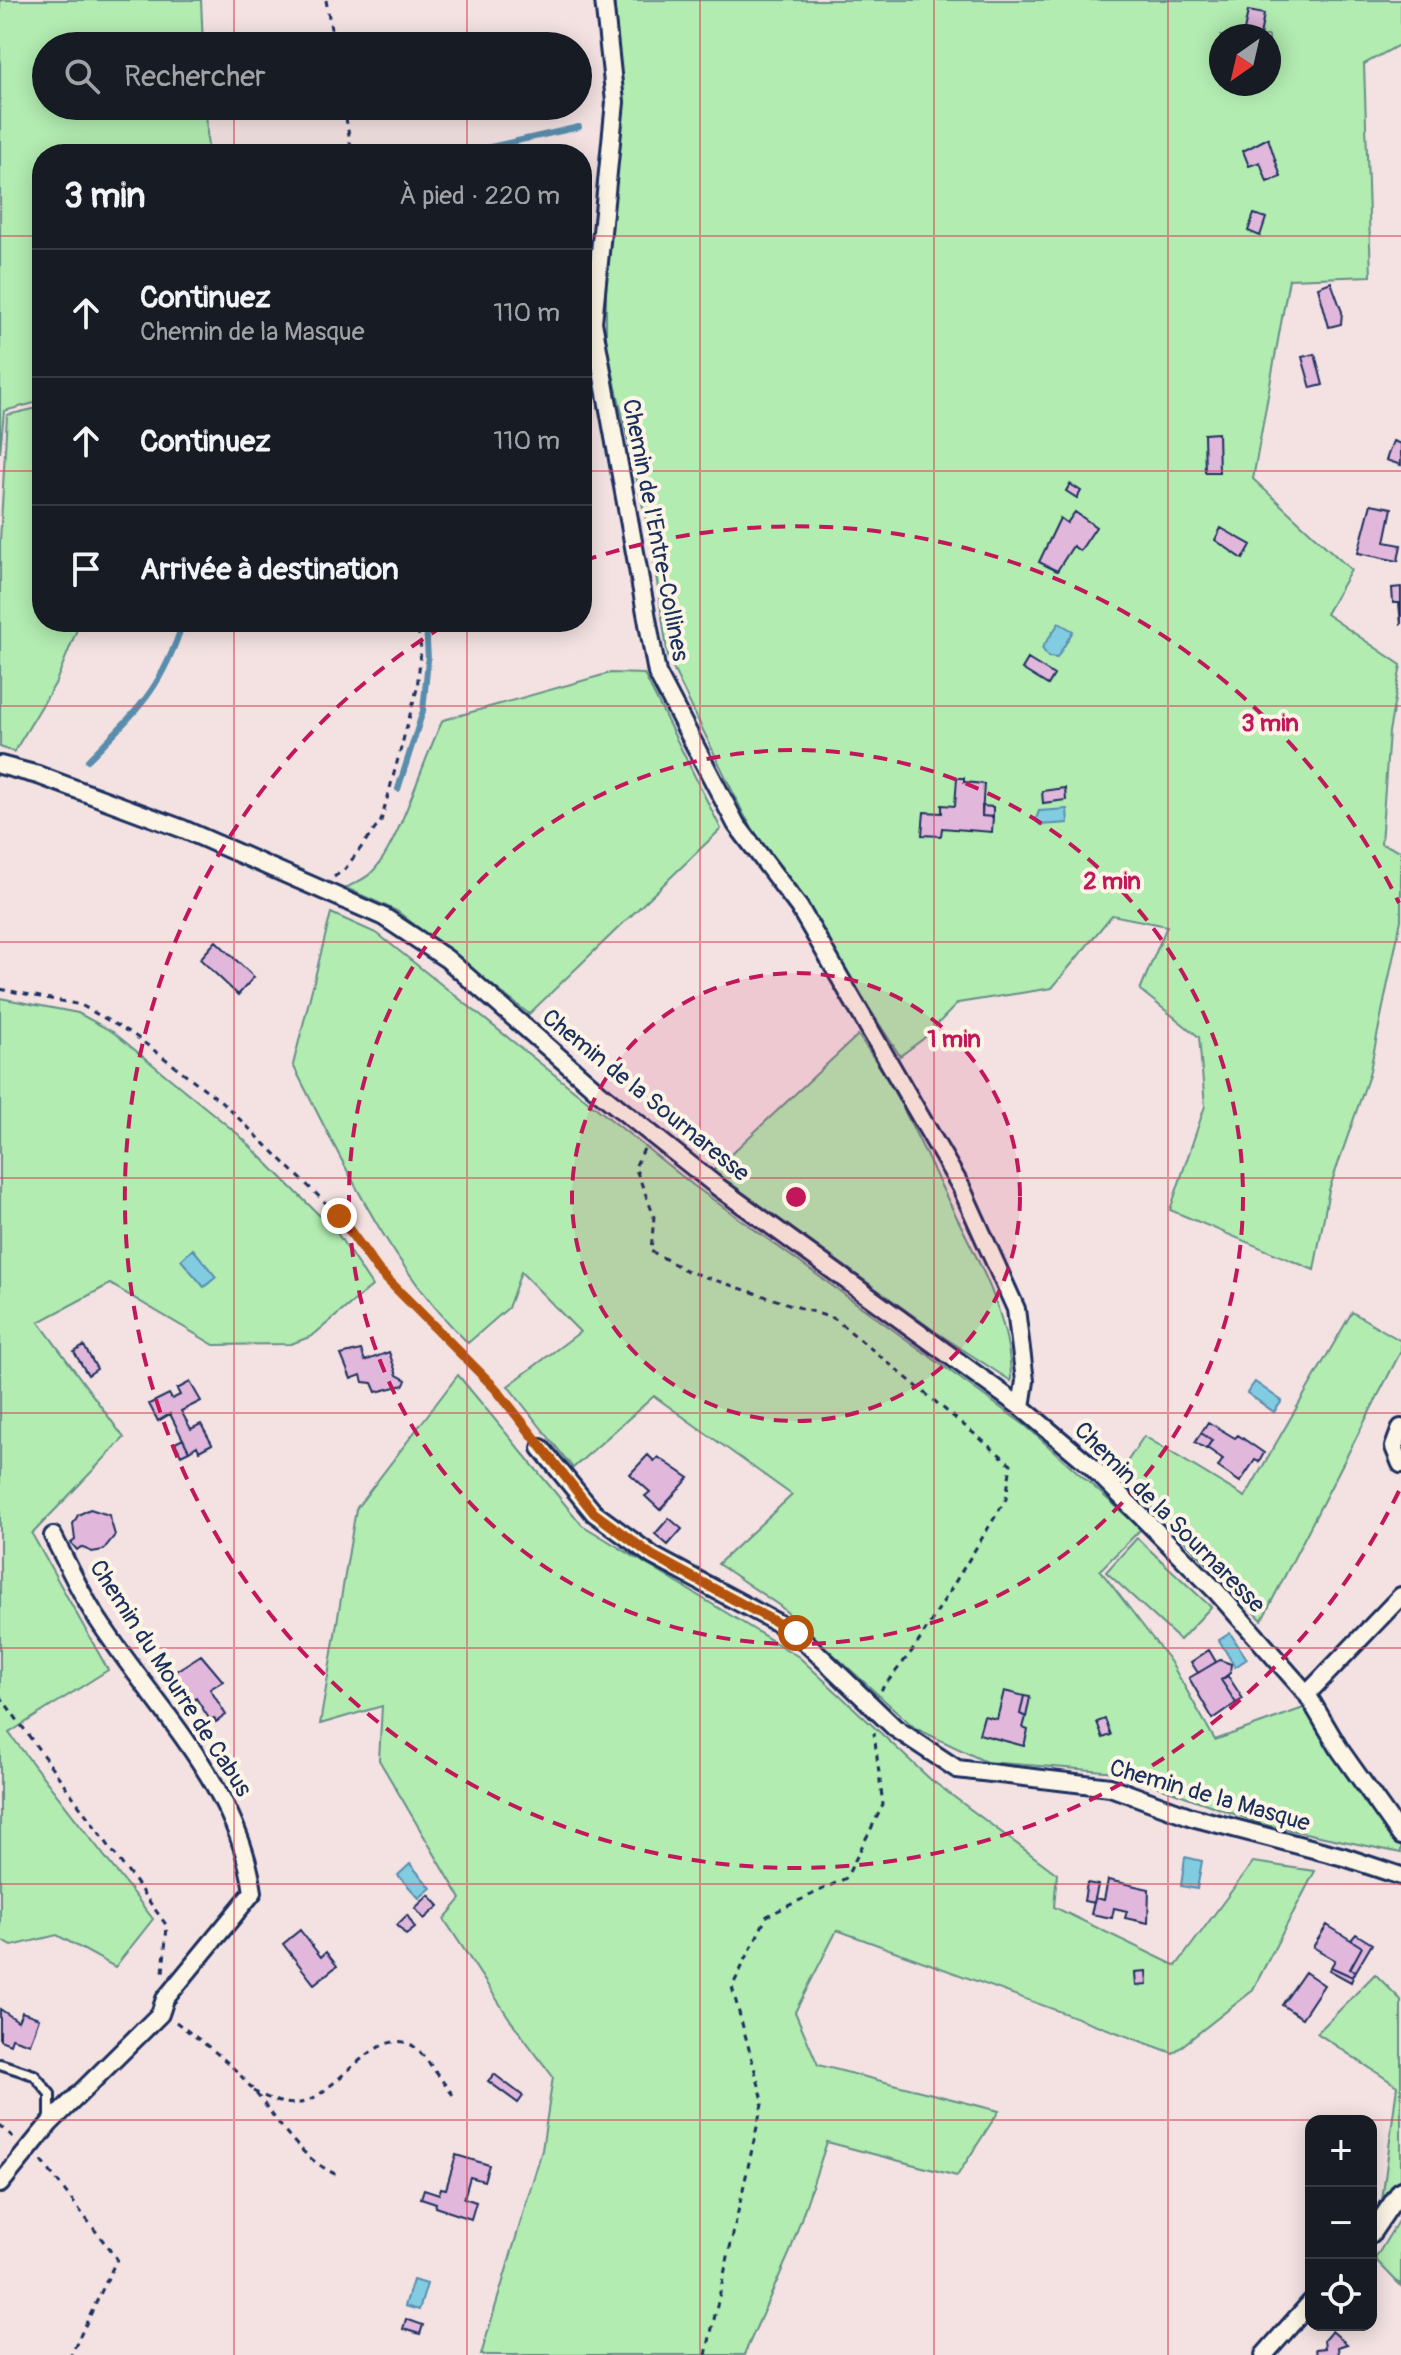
<!DOCTYPE html>
<html lang="fr">
<meta charset="utf-8">
<style>
body{margin:0;font-family:Pangolin,sans-serif;background:#242831;color:#f1f3f6}
.controls{position:absolute;right:24px;bottom:24px;display:grid;overflow:hidden;border-radius:16px;box-shadow:0 4px 20px #0003}
.controls button{width:72px;height:72px;display:grid;place-items:center;padding:0;border:0;border-bottom:2px solid #363941;background:#171b24;color:#f1f3f6;font:40px sans-serif}
.compass{position:absolute;left:1209px;top:24px;width:72px;height:72px;border-radius:50%;background:#171b24;box-shadow:0 4px 20px #0003;rotate:214deg}
.stop{position:absolute;width:24px;height:24px;margin:-18px;border:6px solid #b45309;border-radius:50%;background:#fff}
.stop.end{background:#b45309;border-color:#fff;box-shadow:0 2px 8px #0008}
.list{margin:0;padding:0;list-style:none}
h2{display:flex;justify-content:space-between;align-items:center;height:104px;margin:0;padding:0 32px;font-size:34px}
h2 small{font-size:26px;font-weight:400;color:#9ea1a6}
.list li{display:grid;grid-template-columns:52px 1fr auto;gap:24px;align-items:center;box-sizing:border-box;height:128px;padding:0 32px;border-top:2px solid #363941}
.list b{display:block;font-size:30px;white-space:nowrap}
.list p{margin:0;font-size:26px;white-space:nowrap;color:#9ea1a6}
.list em{font-size:26px;font-style:normal;color:#9ea1a6}
.icon{flex:none;width:44px;height:44px;fill:none;stroke:currentColor;stroke-width:2;stroke-linecap:round;stroke-linejoin:round}
.map{position:relative;flex:none;width:1401px;height:2355px;overflow:hidden}
.search{position:absolute;background:#171b24;box-shadow:0 4px 20px #0003;left:32px;top:32px;width:560px;height:88px;display:flex;align-items:center;gap:20px;box-sizing:border-box;padding:0 28px;border-radius:44px;color:#9ea1a6;font-size:30px}
.panel{position:absolute;background:#171b24;box-shadow:0 4px 20px #0003;left:32px;top:144px;width:560px;height:488px;border-radius:32px}
.map>svg:first-child{display:block}
.green{fill:#b2ecb1;stroke:#668e88;stroke-width:2;fill-rule:evenodd}
.water{fill:#82cce2;stroke:#598dad;stroke-width:2}
.lines{fill:none;stroke-linecap:round;stroke-linejoin:round}
.stream{stroke:#598dad;stroke-width:6}
.building{fill:#e2b7dc;stroke:#1b2f5e;stroke-width:2}
.service-casing{stroke:#1b2f5e;stroke-width:14}
.minor-casing{stroke:#1b2f5e;stroke-width:22}
.path{stroke:#1b2f5e;stroke-width:3;stroke-dasharray:6 6;stroke-linecap:butt}
.service{stroke:#fcf5e5;stroke-width:8}
.minor{stroke:#fcf5e5;stroke-width:16}
.route{stroke:#b45309;stroke-width:10}
.grid{fill:none;stroke:#d1495b;stroke-width:2;stroke-opacity:0.55}
.ring{fill:none;stroke:#c2185b;stroke-width:4;stroke-dasharray:14 10}
.labels{text-anchor:middle;stroke-width:8;stroke-linejoin:round;paint-order:stroke}
.street-label{font-size:24px;fill:#1b2f5e;stroke:#fcf5e5}
.centre{fill:#c2185b;stroke:#fcf5e5;stroke-width:4}
.ring-label{font-size:24px;text-anchor:middle;font-weight:bold;fill:#c2185b;stroke:#fcf5e5;stroke-width:8;stroke-linejoin:round;paint-order:stroke}
</style>
<div class="map">
<svg width="1401" height="2355" viewBox="0 0 1401 2355">
<rect width="100%" height="100%" fill="#f4e2e2"/>
<filter id="ink" filterUnits="userSpaceOnUse"><feTurbulence type="fractalNoise" baseFrequency=".0125" numOctaves="2"/><feDisplacementMap in="SourceGraphic" scale="16" xChannelSelector="R" yChannelSelector="G"/><feConvolveMatrix kernelMatrix="1 2 1 2 8 2 1 2 1" color-interpolation-filters="sRGB"/></filter>
<g filter="url(#ink)">
<path class="green" d="M0,0h201l2,46h-157v60h160l2,48h-166v247l-38,10 -4,42z
M614,0h787v44l-37,20 7,212 -82,3 -36,200 98,91 -25,44 75,51 -12,67 -8,112 20,7v69l-32,155 -40,115 -15,80 -144,-60 35,-104 -6,-69 -59,-47 27,-64 -55,-11 -60,73 -94,15 -35,36 -23,17 -156,-241 -76,-157 -16,-111 -46,-204v-108l17,-131zM1221,36h48v48h-48z
M42,407v215h38l-25,62 -41,68 -14,-5v-206l7,-126z
M610,673l34,1 77,155 -192,185 -132,-103 -51,-23c8,-5 20,-9 26,-16 28,-28 50,-112 71,-152z
M331,913l47,21 315,251 333,241 115,103 -41,41 70,91 45,79 94,-34 31,54 61,87v6l-139,-29 -144,-52 -132,-10 -71,-34 -135,-122 -62,-42 74,-69 -138,-99 -81,72 -65,-82 72,-54 -59,-60 -13,36 -40,35c-79,-77 -125,-181 -175,-278z
M0,998l78,15 35,19 126,103 98,98 35,53 -60,50 -21,8 -77,1 -104,-61 -71,38 85,116 -92,96 76,136 -99,63 144,186 -38,48 -58,-32 -45,11 -12,-6z
M858,1035c36,49 60,103 86,157 29,59 67,121 67,189l-75,-49 -223,-161z
M1352,1312l49,29v10l-139,269 -143,-146 25,-38 101,61z
M458,1375l124,150 217,132 131,122 127,95 -3,33 122,59 77,-104 62,9 -63,120 -79,62 -336,-123 -42,82 23,53 181,46 -42,65 -130,-34 -37,110 -46,103h-263l61,-205 11,-73 -42,-56 -67,-102 17,-20 -82,-139 3,-54 -62,18 36,-215z
M1137,1538l74,69 -31,33 -74,-68z
M1375,1974l26,26v177l-19,24 15,-115 -80,-53z
M1401,2216v70l-26,-27z"/>
<path class="water" d="M1059,623l14,8 -16,27 -9,-1 -6,-9z
M1067,809l1,14 -28,2 -4,-6 3,-8z
M193,1249l23,28 -12,10 -23,-27z
M1255,1382l27,19 -8,11 -27,-19z
M1230,1633l17,26 -12,8 -16,-27z
M1185,1857l17,4 -5,28 -16,-3z
M410,1864l21,24 -12,10 -21,-23z
M413,2280l14,4 -8,26 -14,-4z"/>
<g class="lines">
<path class="stream" d="M459,154l120,-27
M88,760c49,-50 73,-69 95,-138
M398,789l25,-78 5,-51 -2,-38"/>
</g>
<path class="building" d="M1248,11l16,3 -4,22h-17z
M1268,138l13,39 -14,5 -7,-20 -11,4 -6,-15z
M1254,214l12,4 -6,18 -12,-5z
M1331,282l11,30 -1,12 -12,3 -11,-40z
M1315,354l8,31 -12,3 -9,-31z
M1218,433l1,39h-14l-1,-38z
M1393,441l8,3v21l-15,-5z
M1070,484l11,7 -4,7 -11,-7z
M1371,504l21,4 -7,34 16,3 -3,16 -40,-8z
M1075,512l21,15 -16,24 -7,-5 -16,25 -18,-9 21,-44 7,5z
M1221,528l30,17 -8,14 -28,-19z
M1401,587v38l-2,-22h-6l-1,-15z
M1028,659l26,16 -6,10 -26,-16z
M957,778h7v4l20,2 -2,32 11,1 -1,15 -50,-4 -1,8 -19,-1 2,-23 18,1v-8l13,1z
M1065,788l1,12 -23,3 -1,-12z
M982,806l11,1v10l-11,-1z
M216,941l38,36 -16,18 -38,-36z
M84,1346l13,23 -9,6 -14,-23z
M361,1350l4,11 24,-9 8,23 9,5 -2,5 -28,7 -4,-9 -9,-1 -2,-7 -10,4 -10,-24z
M190,1382l11,19 -20,10 10,18 10,-5 11,20 -13,7 -2,-5 -8,5 -19,-37 -12,7 -9,-17 20,-10 3,5 8,-4 -3,-6z
M1208,1422l27,16 3,-3 26,18 -5,9 -4,-2 -15,22 -22,-15 5,-8 -16,-11 5,-8 -11,-7z
M1201,1433l11,7 -6,9 -11,-7z
M183,1439l6,12 -8,4 -6,-12z
M648,1455l6,6 4,-4 31,21 -29,32 -15,-14 5,-4 -20,-18z
M90,1509l19,6 6,20 -12,15 -11,2 -11,-5 -4,3 -6,-7 4,-3 -2,-16 5,-9z
M669,1518l13,11 -14,16 -13,-11z
M1209,1650l7,12 -18,11 -7,-11z
M201,1655l22,26 -13,8 16,26 -10,7 -2,-4 -4,2 -14,-22 -8,5 -17,-29z
M1220,1660l11,4 -1,9 -9,7 15,23 -23,16 -24,-41z
M1228,1676l15,23 -7,4 -15,-23z
M1004,1691l20,5 -4,18 6,3 -3,11 5,2 -4,16 -45,-12 5,-18 13,3z
M1024,1696l6,1 -4,20 -6,-3z
M1105,1719l6,16 -8,3 -6,-16z
M1108,1880l41,9 -1,34 -23,-5 2,-7 -13,-3 -2,10 -21,-4 4,-16 9,2z
M1087,1883l11,2 -4,18 -10,-2z
M429,1895l10,11 -15,13 -9,-11z
M407,1915l8,13 -9,7 -9,-10z
M1327,1925l35,22 -12,22 6,2 -3,6 -22,-10 4,-7 -22,-13z
M300,1930l21,27 5,-5 11,14 -23,18 -31,-40z
M1356,1934l16,10 -16,27 -6,-2 12,-22 -11,-7z
M1331,1967l22,10 -2,5 -22,-12z
M1146,1971l1,14 -11,1 -1,-14z
M1305,1972l19,13 -22,33 -20,-13z
M0,2009l18,12 4,-9 17,6 -9,26 -18,-6 -2,6 -10,-4z
M494,2074l29,22 -5,7 -30,-22z
M456,2155l33,10 -5,16 -14,-4 -6,21 12,4 -5,17 -36,-12 1,-4 -15,-5 3,-9 15,5 2,-6 5,1z
M406,2319l17,6 -3,9 -17,-5z
M1332,2331l15,13 -9,3 1,8h-22l-1,-6 9,-1 -1,-8z"/>
<g class="lines">
<defs>
<path id="service" d="M0,2064l34,11 16,19v28"/>
<path id="minor" d="M604,0l11,102 -22,220 64,351 79,151 63,83 162,280 55,122 9,72 -4,26
M0,765l38,10 145,54 201,88 63,42 153,134 118,94 303,220 69,58 126,126 91,103 33,56 61,86
M1401,1428l-7,19 7,17
M541,1448l53,65 59,43 143,77 99,95 62,41 153,18 82,30 152,40 57,19
M1307,1694l94,-98
M0,2184l50,-61 110,-109 5,-15 88,-107c-15,-110 -103,-189 -160,-280 -15,-24 -27,-51 -40,-76
M1371,2234l30,-44
M1264,2355l47,-53"/>
</defs>
<use href="#service" class="service-casing"/>
<use href="#minor" class="minor-casing"/>
<path class="path" d="M326,0l8,46
M344,106l8,48
M334,877l11,-8 36,-48 36,-132 4,-39 -4,-28
M0,989l81,16 53,30 88,67 117,114 39,54 117,118 35,46
M644,1149l-9,18 19,49 -3,35 36,20 148,48 176,145 -5,35 -90,147 -35,44
M0,1696l167,230 -4,47
M176,2022c22,17 47,34 66,55 32,34 53,81 98,99
M253,2091c15,7 30,15 47,12 31,-4 75,-76 110,-59 12,6 33,39 43,51
M0,2125l15,14
M42,2161l75,98 -46,96
M706,2355l57,-255 -31,-113 35,-71 79,-38 37,-73 -9,-72"/>
<use href="#service" class="service"/>
<use href="#minor" class="minor"/>
</g>
</g>
<g class="lines" filter="url(#ink)">
<path class="route" d="M339,1216l39,54 117,118 99,125 59,43 143,77"/>
</g>
<path class="grid" d="M234,0v46M467,0v46M700,0v2355M934,0v2355M1168,0v2355M234,106v48M467,106v48M0,236h42M582,236h819M0,471h42M582,471h819M234,622v1733M467,622v1733M0,706h1401M0,942h1401M0,1178h1401M0,1413h1401M0,1648h1401M0,1884h1401M0,2120h1401"/>
<circle cx="796" cy="1197" r="224" fill="#c2185b" fill-opacity=".12"/>
<g class="ring">
<circle cx="796" cy="1197" r="224"/>
<circle cx="796" cy="1197" r="447"/>
<path d="M1399 1491A671 671 0 1 1 445 625M583 561A671 671 0 0 1 1399 903"/>
</g>
<g class="labels">
<g class="street-label">
<text transform="translate(656 530) rotate(79)" y="8">Chemin de l'Entre-Collines</text>
<text transform="translate(646 1095) rotate(39)" y="8">Chemin de la Sournaresse</text>
<text transform="translate(1170 1517) rotate(45)" y="8">Chemin de la Sournaresse</text>
<text transform="translate(171 1678) rotate(57)" y="8">Chemin du Mourre de Cabus</text>
<text transform="translate(1210 1795) rotate(16)" y="8">Chemin de la Masque</text>
</g>
</g>
<circle cx="796" cy="1197" r="12" class="centre"/>
<g class="ring-label">
<text x="1270" y="731">3 min</text>
<text x="1112" y="889">2 min</text>
<text x="954" y="1047">1 min</text>
</g>
</svg>
<div class="controls">
<button>+</button>
<button>−</button>
<button><svg class="icon" aria-label="locate" viewBox="0 0 24 24"><circle cx="12" cy="12" r="6"/><path d="M12 2v4M12 18v4M2 12h4M18 12h4"/></svg></button>
</div>
<svg class="compass" viewBox="-18 -18 36 36"><path d="M0-13l5 13h-10z" fill="#e53935"/><path d="M0 13l5-13h-10z" fill="#9ea1a6"/></svg>
<div class="stop" style="left:796px;top:1633px"></div>
<div class="stop end" style="left:339px;top:1216px"></div>
<div class="search"><svg class="icon" aria-label="search" viewBox="0 0 24 24"><circle cx="10" cy="10" r="6"/><path d="M15 15l6 6"/></svg>Rechercher</div>
<section class="panel">
<h2>3 min<small>À pied · 220 m</small></h2>
<ul class="list">
<li><svg class="icon" aria-label="ahead" viewBox="0 0 24 24"><path d="M12 20V5M6 11l6-6 6 6"/></svg><div><b>Continuez</b><p>Chemin de la Masque</p></div><em>110 m</em></li>
<li><svg class="icon" aria-label="ahead" viewBox="0 0 24 24"><path d="M12 20V5M6 11l6-6 6 6"/></svg><div><b>Continuez</b></div><em>110 m</em></li>
<li><svg class="icon" aria-label="arrive" viewBox="0 0 24 24"><path d="M6 21V4h12l-3 4 3 4H6"/></svg><div><b>Arrivée à destination</b></div></li>
</ul>
</section>
</div>
